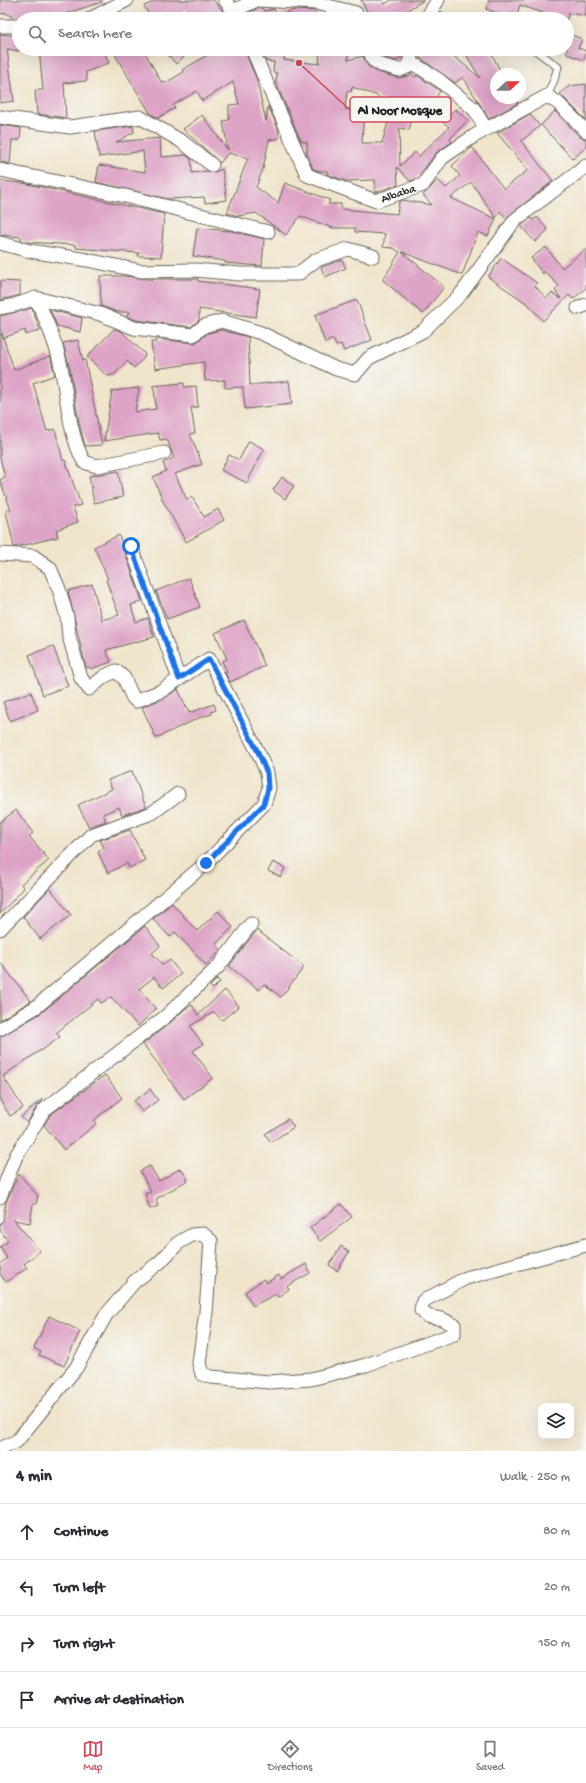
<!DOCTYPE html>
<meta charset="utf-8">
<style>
body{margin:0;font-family:"Gochi Hand",sans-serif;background:#f7f7f7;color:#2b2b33}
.controls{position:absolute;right:12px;bottom:12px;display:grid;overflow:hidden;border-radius:8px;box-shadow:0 4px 16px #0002}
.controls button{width:36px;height:36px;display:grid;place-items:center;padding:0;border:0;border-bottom:1px solid #e1e1e2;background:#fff;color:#2b2b33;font:20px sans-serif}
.compass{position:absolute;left:490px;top:68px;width:36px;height:36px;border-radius:50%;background:#fff;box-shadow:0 4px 16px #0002;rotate:68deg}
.stop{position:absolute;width:12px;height:12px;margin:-9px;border:3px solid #1a73e8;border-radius:50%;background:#fff}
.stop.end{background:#1a73e8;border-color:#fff;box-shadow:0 1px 4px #0008}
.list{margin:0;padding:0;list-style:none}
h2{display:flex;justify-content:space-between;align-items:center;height:52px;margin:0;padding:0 16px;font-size:17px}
h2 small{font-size:13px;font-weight:400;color:#7c7c81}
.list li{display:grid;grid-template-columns:26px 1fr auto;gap:12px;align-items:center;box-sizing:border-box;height:56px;padding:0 16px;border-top:1px solid #e1e1e2}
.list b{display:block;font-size:15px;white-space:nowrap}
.list em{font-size:13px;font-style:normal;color:#7c7c81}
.icon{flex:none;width:22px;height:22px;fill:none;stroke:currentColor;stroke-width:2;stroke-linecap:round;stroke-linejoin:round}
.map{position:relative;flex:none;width:586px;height:1451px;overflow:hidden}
.search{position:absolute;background:#fff;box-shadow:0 4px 16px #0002;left:12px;right:12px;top:12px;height:44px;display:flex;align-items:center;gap:10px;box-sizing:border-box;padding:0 14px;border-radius:22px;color:#7c7c81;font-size:15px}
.sheet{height:276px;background:#fff}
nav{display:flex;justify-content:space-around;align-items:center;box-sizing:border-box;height:56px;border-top:1px solid #e1e1e2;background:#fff;font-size:11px;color:#7c7c81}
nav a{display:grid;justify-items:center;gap:2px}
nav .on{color:#d1495b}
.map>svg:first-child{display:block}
.building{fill:#dea4c7}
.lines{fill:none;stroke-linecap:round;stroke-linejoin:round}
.service-casing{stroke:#666259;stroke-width:9}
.minor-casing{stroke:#666259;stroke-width:15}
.service{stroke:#fff;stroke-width:7}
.minor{stroke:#fff;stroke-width:13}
.route{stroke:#1a73e8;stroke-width:5}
.labels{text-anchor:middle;stroke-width:3.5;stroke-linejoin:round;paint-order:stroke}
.street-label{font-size:12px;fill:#1c1c1c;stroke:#f6f6f2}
.leader{fill:none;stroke:#d1495b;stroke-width:1.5}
.callout-dot{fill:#d1495b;stroke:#f6f6f2;stroke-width:1.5}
.callout{fill:#f6f6f2;stroke:#d1495b;stroke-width:1.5}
.callout-label{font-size:13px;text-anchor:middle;font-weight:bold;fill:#1c1c1c}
</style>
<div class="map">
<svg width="586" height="1451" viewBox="0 0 586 1451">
<rect width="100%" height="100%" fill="#f6f6f2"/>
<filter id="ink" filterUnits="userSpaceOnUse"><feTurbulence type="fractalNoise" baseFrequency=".025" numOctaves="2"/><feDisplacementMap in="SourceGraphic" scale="8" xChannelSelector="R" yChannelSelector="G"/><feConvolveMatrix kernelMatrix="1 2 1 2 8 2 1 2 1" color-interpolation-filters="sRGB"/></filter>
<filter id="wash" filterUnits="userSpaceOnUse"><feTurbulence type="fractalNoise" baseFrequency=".012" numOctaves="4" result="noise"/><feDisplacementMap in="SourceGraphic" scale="16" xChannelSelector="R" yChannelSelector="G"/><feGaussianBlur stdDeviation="0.9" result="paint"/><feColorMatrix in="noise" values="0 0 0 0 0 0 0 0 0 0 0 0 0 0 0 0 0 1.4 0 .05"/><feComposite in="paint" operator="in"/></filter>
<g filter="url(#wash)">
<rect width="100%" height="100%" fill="#f0e4cb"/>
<g id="blocks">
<path class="building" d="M0,0h102v2l-35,11 1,3 -19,3h-26l-9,-1 -8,-5 -6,1z
M158,0h56l15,19h-28l-5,-7 -5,3 -4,-6 -19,10h-17l-7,-13z
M361,0h22l2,4 6,-4h33l-18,11 5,8h-40z
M489,0h97v16l-17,-3 -2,6h-26l2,-6 -23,-8 -3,10 -6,-2 -1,5 -24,-9z
M259,8h3l2,3 10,-2 3,7 17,-6 21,1 3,8h-71l-2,-5z
M441,11l12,8h-18z
M567,33l15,6 -4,9 8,3 -2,9 -17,-6z
M0,34l19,2v15l-12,-2 7,52 -14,2z
M39,49h64l6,14 -23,9 1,9 -23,2 2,35 -29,-4 -2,-24h8z
M122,49h21l19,34 2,-2 1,2 19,-11 -2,-2 36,-21h26l12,29 10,43 2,-15 10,22 1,10 -10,2 -6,29 -7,18 22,16 7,-20 45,17 -2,4h13v5l56,5 2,-12 4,-2 29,5 -9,-10 15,-15 8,8 14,-12 -8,-10 20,-19 32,42 24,-19 -31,-37 33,-19 10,12 -19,15 32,40 -47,37 -6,-7 -4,7 -25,-36 -20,16 45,21 -8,17 -10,-4 -16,43 -60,-23 42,35 -21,27 -40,-34 17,-28 -7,-4 -10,-1 2,-13 -30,-2v-4h-22l-33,-12 -14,19 -30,-22 -18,3 -11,-3 21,-55 -20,-5 -8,10 -37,-34 19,-14 26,35 -5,-29 6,-1v-15l10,-1 -6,-22 -31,19 -5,-10 -24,14 2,3 -17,10 -8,-5 -36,-60z
M163,49h29l-16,15z
M261,49h24l-1,11 35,4 1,-15h29l-1,11 15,-4 5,10 9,6 21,6 11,-2 2,-2 5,3 1,-2 23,16 -12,19 -13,-8 -1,7 -36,-10v-3l-26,-9 -1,5 -4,-1 -2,18 19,1 -2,33h20l9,-31 22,1 -4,17 -10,-2 1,38 15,-14 4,4 30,-29 -6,-5 12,-13 13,11 -18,19 2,3 -16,11 -14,19 -8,8 -4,1 -13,-14 1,18 -22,7h-1v-12l-30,1 -18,-7v-3h-7l-7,-2 -6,-15v-12l-6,-1 -20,-46 -5,-13 1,-9 -4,-1 1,-10 -8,-1z
M378,49h23l1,8 -7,4 -11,-3 -4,-3z
M426,49h19l35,29 -17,-29h26l13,25h-6v24h19l3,5 -29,16 -26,-42 -8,6 -35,-25z
M586,84v36l-26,-26 9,-8z
M555,111l25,26 6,2v8l-13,12 -32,-34z
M0,125l21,3 -1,12h-8l-2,24 -10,-2z
M133,126l1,6 -18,10 44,-4 1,19 25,-2 5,4 1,14 15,-2 8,1 7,-3 5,31 -22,3 -1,-6 -36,2 -72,-17 3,-17 46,7 -2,-21 -44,6 -4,-26z
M0,181l23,2 141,31 -3,43 -23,-1 1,-3 -63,-5v-3l-50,-3 -5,-2v-3l-21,-2z
M537,217l11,13 -13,12 -14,-16 10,-8 3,2z
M197,228l34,3 33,8 -2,27 -37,-3v-2l-32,-5z
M546,247l16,21 24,-19v39l-13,11 -4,-4 -26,26 -15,-17 -40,-27 13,-19 36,25 -2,3 11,12 6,-5 9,6 -6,-9 4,-4 -15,-15 -1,3 -12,-16z
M342,260l4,8 -21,9 -4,-10z
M100,276h25l23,3h50v2l62,8 -4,28 -57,-8v11l-8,7 -55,-7 -10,-4 4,-4h-13l-16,-6z
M0,281l20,1v13l-20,5z
M357,300l15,40 -28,11 -3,-7 -5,2 -3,-7 -8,4 -10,-28z
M32,308l8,22 -14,5 -1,-5 -22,8 -3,-9v-13z
M50,310l32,8 -2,14 -23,-6z
M114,329l8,3 23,22 -1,4 -10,10 -7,-7 -13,14 -7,1 -20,-19z
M221,330l27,7 2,48 39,-4 3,23 -47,5 -2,-22 -18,1v-8l-20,1 -1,-19 -49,7 -4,-27h5v-3l39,4 13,-10z
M0,334h2l12,36 36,-14 5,19 -22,8 14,48 8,-2 8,32 2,-1 16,45 -8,2 5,15 -22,8 2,7 -42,10h-2l-8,-36 5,-1 -11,-30 5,-3 -5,-19z
M78,340l5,21 2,-2 17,86 -17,1 -6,-23 -9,-54 -7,-26z
M184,383v4l12,-1 2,21 -7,1 4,25 -5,1 12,30 -27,10 12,26 5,-3 12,20 14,-8 6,11 -38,22 -23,-41 -10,-24 13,-6 -3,-8 11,-5 -7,-19 -7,1 -2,-7 -54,8 8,-50 27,-3 -4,24 21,-3 -2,-21 -2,-2z
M249,441l15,8 -17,34 -26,-13 8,-15 10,5z
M118,471l5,26 -29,6 -5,-27z
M282,477l12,9 -9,13 -12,-9z
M119,535l23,66 -11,4 5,17 12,-4 6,19 -48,13 5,12 -20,7 -2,-2 -3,1 -18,-77 24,-7 10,36 17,-5 -13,-35 2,-1 -14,-32z
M189,578l11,29 -33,12 -11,-28z
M244,620l21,46 -35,16 -5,-9 2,-1 -5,-11 5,-2 -12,-26z
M53,646l15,40 -25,9 -14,-40z
M178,689l11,24 25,-9 2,6 -5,2 1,2 -11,3 -45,21 -14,-31 22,-9z
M31,692l7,18 -28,11 -7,-19z
M132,771l14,36 -24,8 -3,-8 -16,7 3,7 -17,6 -11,-22 34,-16 -4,-9z
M16,810l17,23 -4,3 20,24 -28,24 3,4 -24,26v-92z
M130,830l15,30 -16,8 -2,-5 -19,10 -10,-21 6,-4 -4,-8z
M273,862l12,6 -4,9 -13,-6z
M50,888l21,27 -31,24 -17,-22z
M172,903l25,28 21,-20 15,16 -17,17 5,6 -15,15 -31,-33 -5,5 -17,-18z
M145,926l15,20 -8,7 11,12 7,-5 11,14 -18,14 -9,-11 -15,12 17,20 -18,17 -27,-29 -10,6 -3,-4 -42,34 4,4 -19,14v-1l-38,26 20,32 -13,8 -10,-16v-63l41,-24z
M257,930l47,37 -23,30 -17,-13 -5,6 -30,-24z
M0,962l31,39 -31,19z
M217,979l3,3 -7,7 -3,-3z
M225,990l14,16 -17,14 -8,-8 -24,14 13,18 -10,7 20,27 -29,21 -41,-55 27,-21 16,-15 6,-3 6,10z
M105,1075l17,23 -28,22 3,3 -33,27 -20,-25 6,-10z
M150,1089l8,11 -16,12 -8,-11z
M42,1099l1,1 -6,6 -10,17 -6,-6z
M288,1119l6,8 -23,15 -6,-8z
M150,1166l9,15 22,-13 7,12 -32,19 2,7 -8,3 -5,-15 6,-2 -11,-21z
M19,1174l19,22 -2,8h-3l-3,19 -16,-3 26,31 -16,13 3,4 -21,14 -6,-8v-10l7,-6 -7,-11 8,-6 -8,-11v-6l3,-3 3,-19z
M341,1204l11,13 -32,24 -10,-13z
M341,1246l8,6 -12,19 -8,-6z
M306,1264l4,9 -23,13 2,3 -11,8 -2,-3 -23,12 -8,-14 19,-13 2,4 13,-8 2,4z
M49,1316l31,15 -16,35 -25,-11 2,-3 -7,-4z"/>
</g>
</g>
<g filter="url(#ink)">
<use href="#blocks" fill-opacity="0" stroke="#666259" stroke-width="1"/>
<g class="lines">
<defs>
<path id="service" d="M534,49l24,18 -4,13 -7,16"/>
<path id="minor" d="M225,0l14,19
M233,11l24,-11 59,3 40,10 2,6
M90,19l37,-19
M426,19l12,-19
M0,26h19
M252,49l55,126 69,26 47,-16 19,-27 32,-22 73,-40 11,7 28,28
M369,49l4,11 8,5 19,5 14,-6 25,16 35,29 12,20
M408,66l3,-10 -2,-7
M0,117l70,10 70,-10 41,24 31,24
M0,170l125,26 143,36
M0,243l30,8 57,9 54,11 54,-1 45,4h58l18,-14 32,-11 25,7
M36,298c9,20 18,39 23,60 9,35 8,72 25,104l13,4 67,-13
M0,308l15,-3 21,-7 64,16 34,14 59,7 11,-9 18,-5 39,12 75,36 19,5 14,-16 54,-27 38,-37 54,-74 71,-54
M578,308l8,-3
M131,546l48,133
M0,554l33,2 17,12 9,21 8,28 2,19 12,42 8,11 16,-13 11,-5 8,7 9,20 3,3 25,-10 48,-32 49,93 9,21 2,15 -5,16 -58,59 -96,82 -74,62 -36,22
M0,929l91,-94 61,-22 26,-19
M0,1197l16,-41 28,-46 121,-93 53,-50 33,-43
M0,1449l17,-8 59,-73 30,-53 29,-34 25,-19 18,-19 14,-8 11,-1 8,7 -5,71 -7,51 3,11 9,3 58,5 42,-3 55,-14 88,-31v-9l-12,-6 -15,-3 -6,-6 2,-9 43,-23 120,-33"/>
</defs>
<use href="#service" class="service-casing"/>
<use href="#minor" class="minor-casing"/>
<use href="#service" class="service"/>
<use href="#minor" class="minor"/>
</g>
</g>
<g class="lines" filter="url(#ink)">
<path class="route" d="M131,546l48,133 30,-20 49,93 9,21 1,15 -4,16 -58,59"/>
</g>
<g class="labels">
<g class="street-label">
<text transform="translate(398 193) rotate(-19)" y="4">Albaba</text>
</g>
</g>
<path class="leader" d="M299 63L350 110"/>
<circle class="callout-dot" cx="299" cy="63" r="4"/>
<rect class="callout" x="350" y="97" width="101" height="25" rx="4"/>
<g class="callout-label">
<text x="400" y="114">Al Noor Mosque</text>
</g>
</svg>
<div class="controls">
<button><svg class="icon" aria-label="layers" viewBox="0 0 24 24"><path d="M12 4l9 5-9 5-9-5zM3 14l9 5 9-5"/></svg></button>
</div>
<svg class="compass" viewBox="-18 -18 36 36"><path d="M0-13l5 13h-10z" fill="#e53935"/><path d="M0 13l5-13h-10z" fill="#7c7c81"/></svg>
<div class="stop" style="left:131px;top:546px"></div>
<div class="stop end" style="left:206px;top:863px"></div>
<div class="search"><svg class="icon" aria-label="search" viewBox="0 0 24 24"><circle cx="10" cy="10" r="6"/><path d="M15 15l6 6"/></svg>Search here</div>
</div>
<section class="sheet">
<h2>4 min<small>Walk · 250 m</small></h2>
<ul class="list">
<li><svg class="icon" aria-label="ahead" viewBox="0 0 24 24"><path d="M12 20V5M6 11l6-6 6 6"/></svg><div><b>Continue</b></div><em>80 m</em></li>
<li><svg class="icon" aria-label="left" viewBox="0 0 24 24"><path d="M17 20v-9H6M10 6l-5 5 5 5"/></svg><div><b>Turn left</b></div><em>20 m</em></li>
<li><svg class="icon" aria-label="right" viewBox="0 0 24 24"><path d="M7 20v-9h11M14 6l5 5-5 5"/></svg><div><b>Turn right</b></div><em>150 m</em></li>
<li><svg class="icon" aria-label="arrive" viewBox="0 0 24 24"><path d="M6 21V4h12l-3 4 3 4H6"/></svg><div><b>Arrive at destination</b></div></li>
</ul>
</section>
<nav>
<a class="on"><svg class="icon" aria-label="map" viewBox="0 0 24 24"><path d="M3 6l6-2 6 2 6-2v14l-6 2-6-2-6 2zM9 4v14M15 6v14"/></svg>Map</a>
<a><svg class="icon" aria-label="directions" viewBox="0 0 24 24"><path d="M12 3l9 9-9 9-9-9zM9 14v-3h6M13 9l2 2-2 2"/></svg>Directions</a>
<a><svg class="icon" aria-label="saved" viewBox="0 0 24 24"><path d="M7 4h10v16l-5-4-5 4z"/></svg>Saved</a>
</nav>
